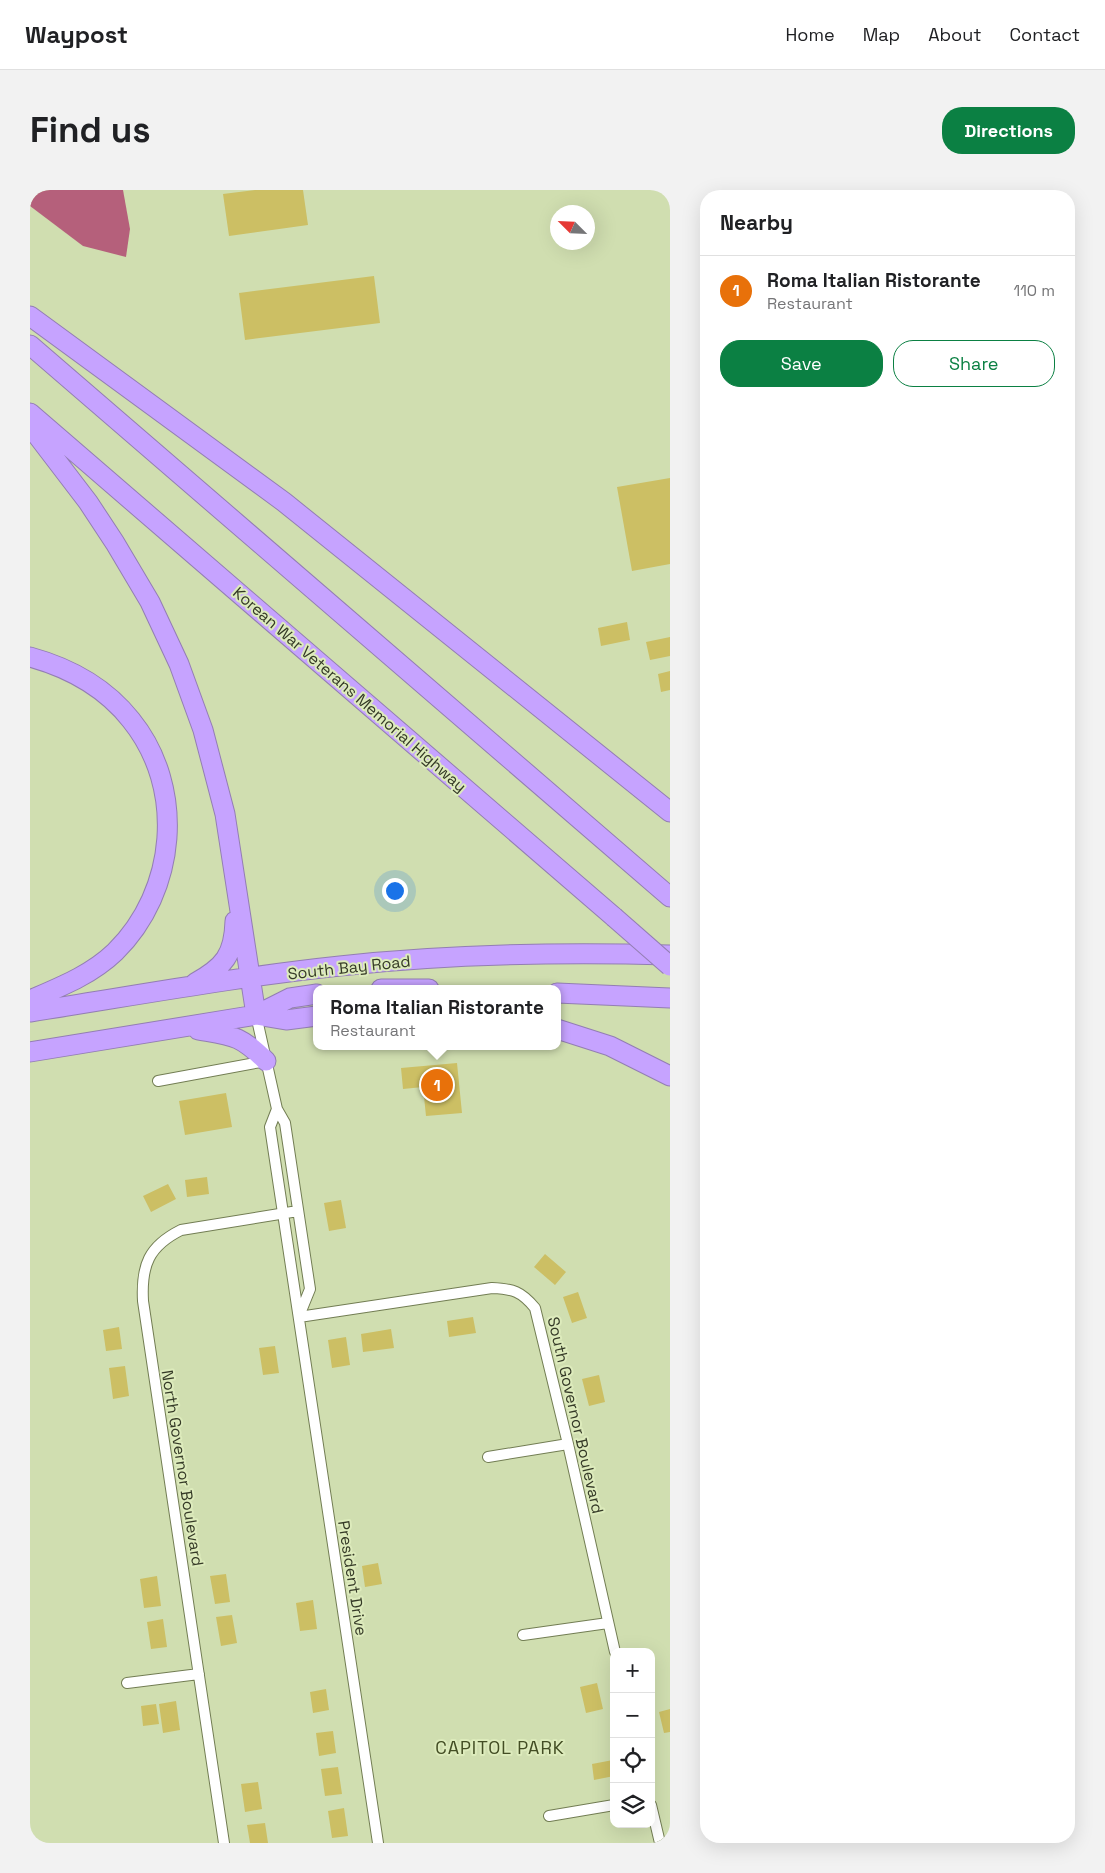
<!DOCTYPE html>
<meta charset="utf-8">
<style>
body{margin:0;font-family:"Space Grotesk",sans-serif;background:#f2f2f2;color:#202124}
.controls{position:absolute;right:15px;bottom:15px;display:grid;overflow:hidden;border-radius:10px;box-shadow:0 5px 20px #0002}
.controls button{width:45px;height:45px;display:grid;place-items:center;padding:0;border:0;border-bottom:1px solid #e0e0e0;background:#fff;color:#202124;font:25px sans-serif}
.compass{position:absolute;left:520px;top:15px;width:45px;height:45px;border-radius:50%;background:#fff;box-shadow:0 5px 20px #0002;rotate:294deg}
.you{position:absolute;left:364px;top:700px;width:18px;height:18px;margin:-12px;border:4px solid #fff;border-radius:50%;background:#1a73e8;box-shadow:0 0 0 8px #1a73e833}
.badge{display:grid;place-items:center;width:32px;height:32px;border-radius:50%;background:#0b8043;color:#fff;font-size:16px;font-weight:700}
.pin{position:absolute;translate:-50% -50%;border:2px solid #fff;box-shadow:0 1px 5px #0006}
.popup{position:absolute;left:283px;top:795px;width:248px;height:65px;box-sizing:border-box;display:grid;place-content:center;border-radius:10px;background:#fff;filter:drop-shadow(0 1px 4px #0005);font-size:16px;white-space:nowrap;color:#757577}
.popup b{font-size:19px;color:#202124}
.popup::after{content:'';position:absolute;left:50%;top:100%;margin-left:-10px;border:10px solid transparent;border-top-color:#fff}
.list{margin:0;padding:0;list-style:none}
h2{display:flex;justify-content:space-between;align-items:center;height:65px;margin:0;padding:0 20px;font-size:21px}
h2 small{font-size:16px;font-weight:400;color:#757577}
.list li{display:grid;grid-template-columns:32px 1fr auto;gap:15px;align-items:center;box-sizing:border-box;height:70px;padding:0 20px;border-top:1px solid #e0e0e0}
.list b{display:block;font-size:19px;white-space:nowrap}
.list p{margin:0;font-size:16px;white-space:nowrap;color:#757577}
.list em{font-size:16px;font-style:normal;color:#757577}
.actions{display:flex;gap:10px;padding:15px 20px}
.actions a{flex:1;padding:11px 0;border:1px solid #0b8043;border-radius:20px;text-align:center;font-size:18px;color:#0b8043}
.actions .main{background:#0b8043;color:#fff}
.icon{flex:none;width:28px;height:28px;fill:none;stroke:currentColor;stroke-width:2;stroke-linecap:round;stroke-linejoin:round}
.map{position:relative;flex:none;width:640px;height:1653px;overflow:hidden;border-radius:20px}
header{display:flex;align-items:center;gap:30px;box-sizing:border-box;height:70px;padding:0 25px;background:#fff;border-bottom:1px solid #e0e0e0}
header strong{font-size:24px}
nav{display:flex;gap:28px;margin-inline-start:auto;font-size:18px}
.intro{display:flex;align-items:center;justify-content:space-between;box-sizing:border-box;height:120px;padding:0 30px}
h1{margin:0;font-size:35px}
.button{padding:12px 22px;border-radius:20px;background:#0b8043;color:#fff;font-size:18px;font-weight:700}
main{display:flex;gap:30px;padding:0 30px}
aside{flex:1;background:#fff;border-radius:20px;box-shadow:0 5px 20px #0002}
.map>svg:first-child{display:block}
.water{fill:#b5607b}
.building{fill:#ccbf64}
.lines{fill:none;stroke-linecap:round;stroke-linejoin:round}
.street-casing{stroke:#727d53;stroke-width:12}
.highway-casing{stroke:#937eb3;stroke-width:21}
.street{stroke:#fff;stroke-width:10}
.highway{stroke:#c6a3ff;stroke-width:19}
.highway-bridge-casing{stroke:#937eb3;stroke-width:21;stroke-linecap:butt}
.highway-bridge{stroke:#c6a3ff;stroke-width:19}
.labels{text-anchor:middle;stroke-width:4;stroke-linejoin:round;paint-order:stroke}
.street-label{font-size:16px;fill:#353a27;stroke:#ddebbc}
.neighbourhood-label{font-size:18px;letter-spacing:1px;fill:#434d24;stroke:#ddebbc}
</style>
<header>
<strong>Waypost</strong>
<nav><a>Home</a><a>Map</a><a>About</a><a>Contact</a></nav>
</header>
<div class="intro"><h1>Find us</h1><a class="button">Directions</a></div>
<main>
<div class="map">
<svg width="640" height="1653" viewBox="0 0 640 1653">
<rect width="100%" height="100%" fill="#d0deb0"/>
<path class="water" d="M0,0h93l7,39 -4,28 -43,-11 -53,-40z"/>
<path class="building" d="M225,0h48l5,35 -79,11 -6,-42z
M344,86l6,47 -135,17 -6,-47z
M640,288v86l-38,7 -15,-84z
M597,432l3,18 -29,6 -3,-18z
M640,447v19l-20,4 -4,-18z
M640,481v19l-9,2 -3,-18z
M427,873l5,50 -36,3 -3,-29 -20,2 -2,-21z
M196,903l6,34 -47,8 -6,-34z
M177,987l2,17 -22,3 -2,-17z
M138,994l8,15 -25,13 -8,-16z
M311,1010l5,28 -17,3 -5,-28z
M515,1064l21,18 -11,13 -21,-18z
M548,1102l9,26 -15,5 -9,-26z
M443,1127l3,16 -27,4 -2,-16z
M89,1137l3,22 -16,2 -3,-21z
M361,1139l3,19 -31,4 -2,-18z
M316,1147l4,28 -18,3 -4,-28z
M245,1156l4,27 -16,2 -4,-27z
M95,1176l4,30 -16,3 -4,-31z
M569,1185l6,27 -16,4 -7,-27z
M348,1373l4,21 -17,3 -3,-21z
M196,1384l4,28 -15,2 -5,-28z
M127,1386l4,30 -17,2 -4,-29z
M283,1410l4,29 -17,2 -4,-28z
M202,1425l5,28 -16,3 -5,-29z
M133,1429l4,28 -16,2 -4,-27z
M567,1493l6,26 -17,4 -6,-26z
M296,1499l3,21 -16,3 -3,-21z
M146,1511l4,29 -17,3 -4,-29z
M126,1514l3,20 -16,2 -2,-20z
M640,1519v23l-6,1 -5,-21z
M303,1541l3,22 -17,3 -3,-23z
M583,1570l1,16 -20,4 -2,-16z
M308,1577l4,27 -17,2 -4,-27z
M228,1592l4,27 -17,3 -4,-28z
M314,1618l4,28 -16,2 -4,-27z
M235,1633l3,20h-18l-3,-18z"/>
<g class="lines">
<defs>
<path id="street" d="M226,825l21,94 8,14 25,166 -11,27
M128,891l108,-20
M247,919l-7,18 108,716
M269,1127l193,-29c21,1 29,3 43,20l33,136 47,208
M458,1267l80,-13
M493,1445l85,-12
M97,1493l72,-9
M621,1615l9,38
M519,1626l65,-11
M194,1653l-81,-542c-2,-36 6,-55 38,-71l117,-19"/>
<path id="highway" d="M0,126l254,186 386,310
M0,155l640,552
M0,223l584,504
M0,236l58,76 27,41 35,59 29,62 24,66 22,84 31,201
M0,467c40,11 75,30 101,63 55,68 46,171 -16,232 -24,23 -55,35 -85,48
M165,793c29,-16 39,-28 40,-62
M351,799h48
M527,803l113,5
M0,822c103,-16 206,-35 310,-46 109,-12 219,-14 329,-11
M226,825l30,5 31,-4
M527,839l53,17 60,30
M168,840c35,6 42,5 68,31
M0,862l226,-37 34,-17 27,-4"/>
</defs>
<use href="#street" class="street-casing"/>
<use href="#highway" class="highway-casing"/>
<use href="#street" class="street"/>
<use href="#highway" class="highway"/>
<defs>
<path id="highway-bridge" d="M584,727l56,49"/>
</defs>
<use href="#highway-bridge" class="highway-bridge-casing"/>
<use href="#highway-bridge" class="highway-bridge"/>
</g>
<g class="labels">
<g class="street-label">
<text transform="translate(320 499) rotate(41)" y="6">Korean War Veterans Memorial Highway</text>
<text transform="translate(319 777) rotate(-6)" y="6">South Bay Road</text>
<text transform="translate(546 1225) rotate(77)" y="6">South Governor Boulevard</text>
<text transform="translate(153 1278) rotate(81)" y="6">North Governor Boulevard</text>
<text transform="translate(323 1388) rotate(81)" y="6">President Drive</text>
</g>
<g class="neighbourhood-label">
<text x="470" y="1564">CAPITOL PARK</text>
</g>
</g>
</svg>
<div class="controls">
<button>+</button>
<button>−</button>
<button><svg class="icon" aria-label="locate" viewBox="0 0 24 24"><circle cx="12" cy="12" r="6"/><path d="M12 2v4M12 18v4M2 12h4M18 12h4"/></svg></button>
<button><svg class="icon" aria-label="layers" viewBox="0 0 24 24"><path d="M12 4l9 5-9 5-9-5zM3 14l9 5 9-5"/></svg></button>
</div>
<svg class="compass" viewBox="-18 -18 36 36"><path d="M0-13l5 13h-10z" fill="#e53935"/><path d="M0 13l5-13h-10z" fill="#757577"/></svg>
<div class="you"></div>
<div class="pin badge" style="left:407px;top:895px;background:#e8710a">1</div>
<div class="popup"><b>Roma Italian Ristorante</b>Restaurant</div>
</div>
<aside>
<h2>Nearby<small></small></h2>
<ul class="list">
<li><span class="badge" style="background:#e8710a">1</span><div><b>Roma Italian Ristorante</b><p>Restaurant</p></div><em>110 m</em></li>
</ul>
<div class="actions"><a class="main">Save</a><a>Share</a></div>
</aside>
</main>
